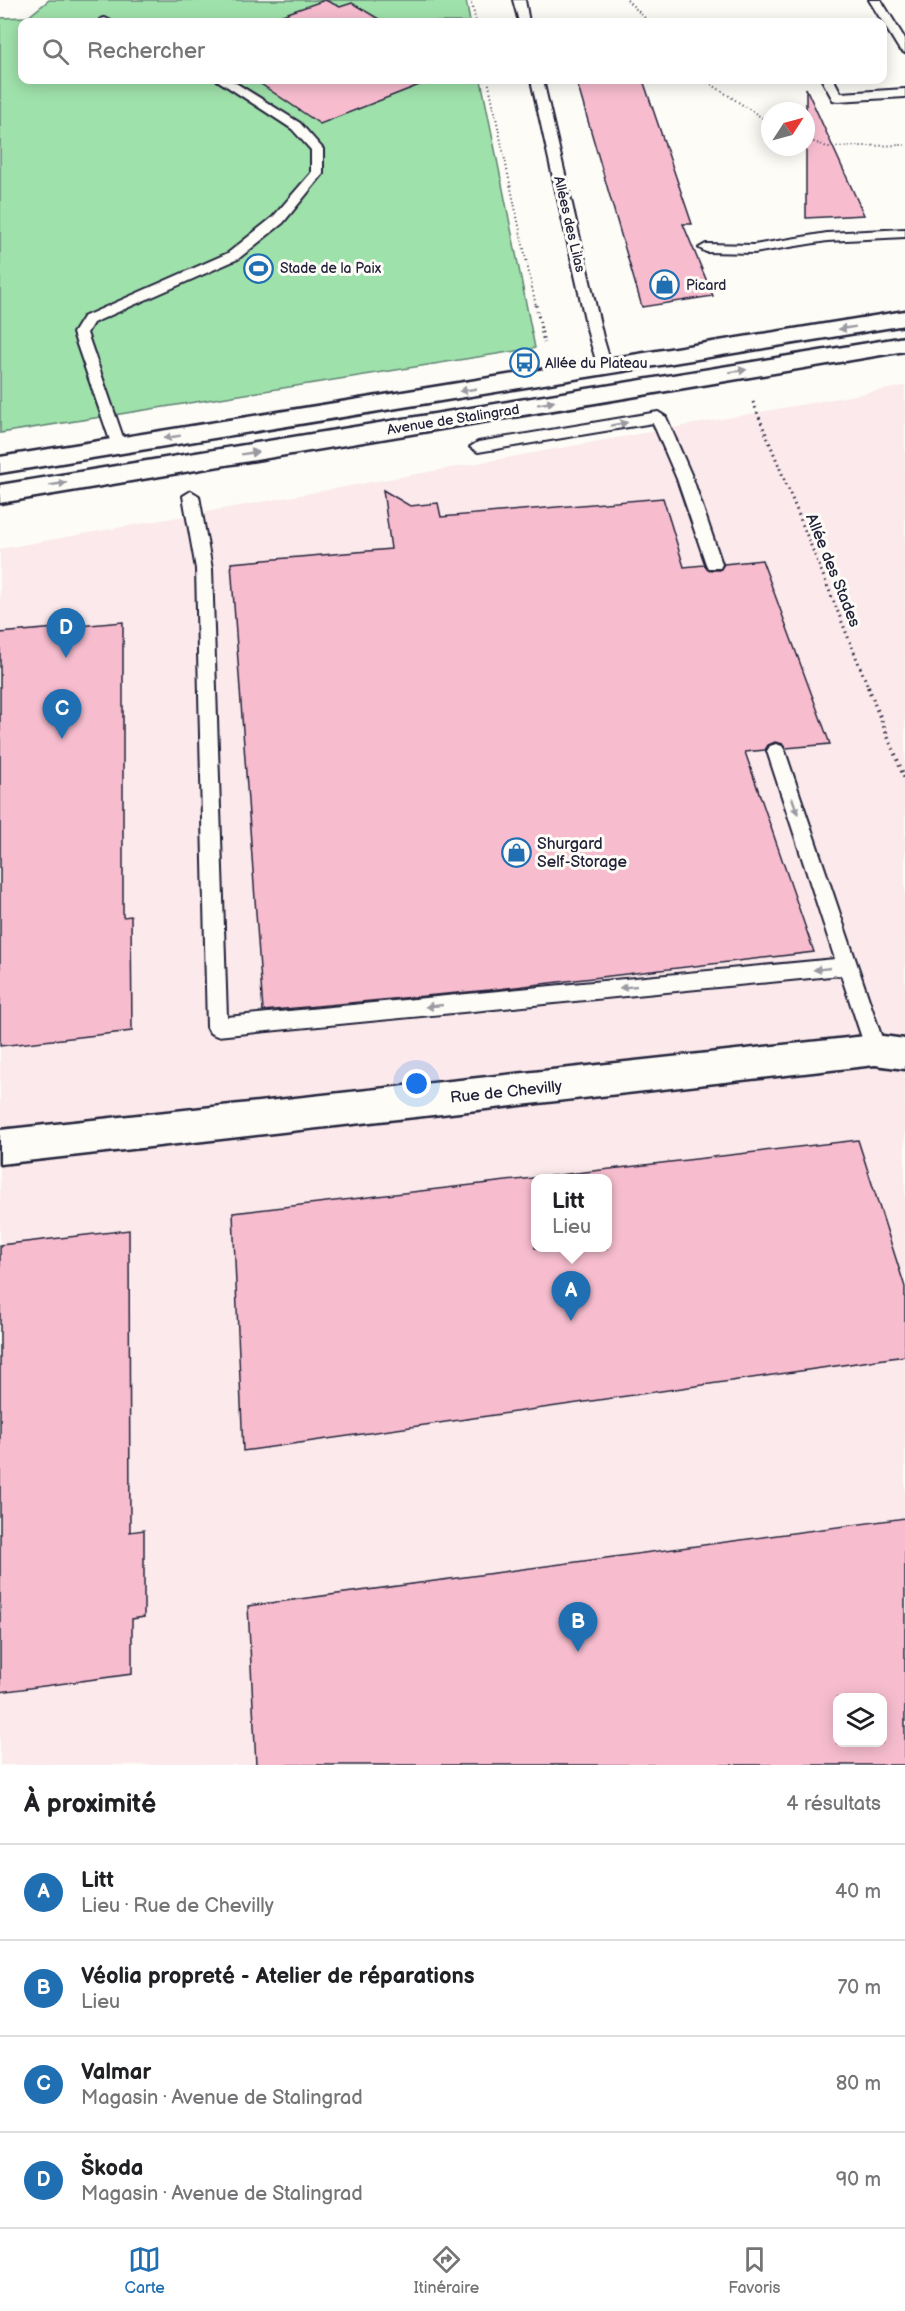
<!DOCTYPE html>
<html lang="fr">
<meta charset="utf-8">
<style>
body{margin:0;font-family:"Balsamiq Sans",sans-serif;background:#f6f6f6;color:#202124}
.controls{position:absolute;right:18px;bottom:18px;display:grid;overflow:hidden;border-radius:12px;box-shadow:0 3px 15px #0003}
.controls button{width:54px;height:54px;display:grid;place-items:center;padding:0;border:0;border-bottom:2px solid #e0e0e0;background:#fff;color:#202124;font:30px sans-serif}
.compass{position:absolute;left:761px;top:102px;width:54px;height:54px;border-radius:50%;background:#fff;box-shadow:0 3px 15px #0003;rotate:54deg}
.you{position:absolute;left:417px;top:1084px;width:21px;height:21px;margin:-15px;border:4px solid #fff;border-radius:50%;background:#1a73e8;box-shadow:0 0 0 9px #1a73e833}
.badge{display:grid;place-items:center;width:39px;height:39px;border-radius:50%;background:#1f6fb2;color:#fff;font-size:20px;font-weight:700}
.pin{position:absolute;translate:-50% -50px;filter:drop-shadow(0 2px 3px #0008)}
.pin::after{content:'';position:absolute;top:32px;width:21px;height:18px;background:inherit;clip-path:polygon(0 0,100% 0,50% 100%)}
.popup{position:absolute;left:531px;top:1174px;width:81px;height:78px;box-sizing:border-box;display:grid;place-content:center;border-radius:12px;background:#fff;filter:drop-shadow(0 2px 4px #0005);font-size:20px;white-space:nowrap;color:#757577}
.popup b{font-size:22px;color:#202124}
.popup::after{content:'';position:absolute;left:50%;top:100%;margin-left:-12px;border:12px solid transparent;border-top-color:#fff}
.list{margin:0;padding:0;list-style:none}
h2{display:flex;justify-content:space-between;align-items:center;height:78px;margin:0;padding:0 24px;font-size:26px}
h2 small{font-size:20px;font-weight:400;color:#757577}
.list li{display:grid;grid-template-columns:39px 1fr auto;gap:18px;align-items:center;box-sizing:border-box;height:96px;padding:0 24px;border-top:2px solid #e0e0e0}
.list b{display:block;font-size:22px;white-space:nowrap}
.list p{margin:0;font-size:20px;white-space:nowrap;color:#757577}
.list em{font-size:20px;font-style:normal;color:#757577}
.icon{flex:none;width:33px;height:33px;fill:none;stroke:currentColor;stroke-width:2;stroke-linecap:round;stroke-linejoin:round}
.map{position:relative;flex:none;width:905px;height:1765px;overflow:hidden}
.search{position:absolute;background:#fff;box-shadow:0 3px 15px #0003;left:18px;right:18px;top:18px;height:66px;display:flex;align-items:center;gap:15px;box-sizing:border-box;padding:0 21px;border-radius:12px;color:#757577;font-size:22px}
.sheet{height:462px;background:#fff}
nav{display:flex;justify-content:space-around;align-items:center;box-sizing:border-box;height:84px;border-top:2px solid #e0e0e0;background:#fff;font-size:16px;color:#757577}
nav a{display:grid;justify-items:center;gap:3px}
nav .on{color:#1f6fb2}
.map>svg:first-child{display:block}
.built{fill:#fbe9eb;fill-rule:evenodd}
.green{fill:#9fe1ab;stroke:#608273;stroke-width:1.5}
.building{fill:#f7bdcf;stroke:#22223b;stroke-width:1.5;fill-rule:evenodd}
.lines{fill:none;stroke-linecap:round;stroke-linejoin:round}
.service-casing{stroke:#22223b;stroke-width:4}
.minor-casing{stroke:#22223b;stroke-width:5}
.secondary-casing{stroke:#22223b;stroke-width:5}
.path-far2{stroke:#22223b;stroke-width:2;stroke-dasharray:1 3;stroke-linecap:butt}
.path-far1{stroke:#22223b;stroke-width:3;stroke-dasharray:1.5 4;stroke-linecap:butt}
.path{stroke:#22223b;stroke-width:4;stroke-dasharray:1.5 4.5;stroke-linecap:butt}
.service{fill:#fdfcf7;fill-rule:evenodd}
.minor{fill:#fdfcf7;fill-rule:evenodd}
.secondary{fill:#fdfcf7;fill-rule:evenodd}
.oneway{fill:#9a9aa2}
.labels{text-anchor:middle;stroke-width:6;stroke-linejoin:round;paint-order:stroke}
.far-street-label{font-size:14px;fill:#22223b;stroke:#fdfcf7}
.far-poi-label{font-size:14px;fill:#22223b;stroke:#fdfcf7;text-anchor:start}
.street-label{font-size:16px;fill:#22223b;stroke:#fdfcf7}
.poi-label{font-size:16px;fill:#22223b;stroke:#fdfcf7;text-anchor:start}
</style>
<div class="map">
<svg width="905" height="1765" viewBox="0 0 905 1765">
<rect width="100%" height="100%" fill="#fdfcf7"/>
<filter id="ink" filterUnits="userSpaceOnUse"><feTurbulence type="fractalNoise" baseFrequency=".0167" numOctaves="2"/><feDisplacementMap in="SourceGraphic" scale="12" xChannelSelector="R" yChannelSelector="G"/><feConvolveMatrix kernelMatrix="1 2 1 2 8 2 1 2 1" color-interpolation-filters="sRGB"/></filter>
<g filter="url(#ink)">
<path class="built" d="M905,386v1379h-905v-1216zM535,1178h72v70h-72zM838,1698h44v44h-44z"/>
<path class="green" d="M49,0h417l4,22h-448v58h459l54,268 -535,85v-415l28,-1z"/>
<path class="building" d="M325,0l15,7 12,-4 32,19h-122z
M255,80h177l-112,44z
M643,80l49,144h-9l30,72 -71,11 -65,-224z
M806,88l58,127 -58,3z
M383,490l27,16 28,-3 3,14 222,-19 21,69 20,-2 4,5h12l4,-6 38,-4 68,184 -44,4 -3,-4 -8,-2 -7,3 -3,5 -20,2 69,200 -324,38 -227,21 -32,-448 160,-14z
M123,622v295l8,-1 1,115 -132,15v-413z
M858,1140l47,147v69l-662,95 -10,-238zM535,1179h72v69h-72z
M129,1230l1,302 14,-2v87l-12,2v55l-132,18v-447z
M905,1518v247h-649l-8,-159zM837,1698h45v45h-45z"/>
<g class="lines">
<defs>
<path id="service" d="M513,0h12l4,22h-10z
M869,0h12l24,39v14l-6,-4z
M105,18l8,4h-13l1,-3z
M217,80h14l69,43 23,26v25l-40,49 -45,36 -145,64 -6,10 39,113 -8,5 -5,-2 -40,-116 10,-16 145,-64 45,-36 38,-44v-23l-19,-21z
M531,80h12l60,257 9,30 -2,3h-10l-2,-3 -9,-30z
M822,80h12l7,13 64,-4v8l-68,4 -4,-1z
M905,229v8l-78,4 -73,12 -48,-1 -7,-4 7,-4 48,1 73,-12z
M658,412l8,5 27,62 29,85 -2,4h-12l-2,-4 -29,-85 -24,-56 -175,29 -8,-5 8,-5z
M191,491l8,5 13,73 15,448 608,-58 -68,-208 3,-5 6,-2 6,2 3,5 101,299 -4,6 -7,3 -7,-3 -27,-81 -624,61 -7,-3 -3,-6 -11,-458 -13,-73z"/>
<path id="minor" d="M875,1035l30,4v30l-30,-4 -875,99v-34z"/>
<path id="secondary" d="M905,311v14l-905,148v-16z
M905,337v14l-905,152v-18z"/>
</defs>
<use href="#service" class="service-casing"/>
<use href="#minor" class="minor-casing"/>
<use href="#secondary" class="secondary-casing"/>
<path class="path-far2" d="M471,0l5,22
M627,0l22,22
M488,80l48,226
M705,80l65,43
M806,139l21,8 78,-2"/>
<path class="path-far1" d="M536,305l8,38
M753,402l116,287"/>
<path class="path" d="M868,687l37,92"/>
<use href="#service" class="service"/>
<use href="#minor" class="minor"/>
<use href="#secondary" class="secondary"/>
</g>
<defs><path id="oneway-solid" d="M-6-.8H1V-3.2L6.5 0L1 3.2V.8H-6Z" transform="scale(1.5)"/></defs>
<g class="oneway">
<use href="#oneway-solid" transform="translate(847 328) rotate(171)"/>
<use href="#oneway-solid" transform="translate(738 371) rotate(-9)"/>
<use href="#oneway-solid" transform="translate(468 390) rotate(171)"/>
<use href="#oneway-solid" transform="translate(546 403) rotate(-10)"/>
<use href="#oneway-solid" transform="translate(619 424) rotate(-10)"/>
<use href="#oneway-solid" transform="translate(172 437) rotate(171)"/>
<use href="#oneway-solid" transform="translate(250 453) rotate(-9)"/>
<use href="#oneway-solid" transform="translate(58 484) rotate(-9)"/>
<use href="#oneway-solid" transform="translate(795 806) rotate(71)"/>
<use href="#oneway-solid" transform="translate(822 969) rotate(174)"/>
<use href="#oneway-solid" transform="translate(628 987) rotate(174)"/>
<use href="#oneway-solid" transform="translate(434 1006) rotate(174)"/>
</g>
</g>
<defs>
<symbol id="stadium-ring" viewBox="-11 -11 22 22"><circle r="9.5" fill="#fdfcf7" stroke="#1f6fb2" stroke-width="1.5"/><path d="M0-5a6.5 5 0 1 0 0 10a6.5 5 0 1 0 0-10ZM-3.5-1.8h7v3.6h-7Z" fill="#1f6fb2"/></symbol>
<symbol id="shop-ring" viewBox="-11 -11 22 22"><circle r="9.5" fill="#fdfcf7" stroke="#1f6fb2" stroke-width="1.5"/><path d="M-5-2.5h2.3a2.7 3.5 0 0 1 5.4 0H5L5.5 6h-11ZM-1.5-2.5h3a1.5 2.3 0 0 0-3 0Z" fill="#1f6fb2"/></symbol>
<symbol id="bus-ring" viewBox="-11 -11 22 22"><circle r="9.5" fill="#fdfcf7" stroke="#1f6fb2" stroke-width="1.5"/><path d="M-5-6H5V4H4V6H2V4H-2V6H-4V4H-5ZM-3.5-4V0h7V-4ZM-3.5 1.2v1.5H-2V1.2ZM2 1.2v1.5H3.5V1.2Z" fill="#1f6fb2"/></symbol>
</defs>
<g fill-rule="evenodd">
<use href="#stadium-ring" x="242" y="252" width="33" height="33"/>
<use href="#shop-ring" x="648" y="268" width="33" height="33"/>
<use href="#bus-ring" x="508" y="346" width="33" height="33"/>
<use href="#shop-ring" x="500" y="836" width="33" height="33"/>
</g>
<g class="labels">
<g class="far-street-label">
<text transform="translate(570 224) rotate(77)" y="5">Allées des Lilas</text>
<text transform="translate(453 419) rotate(-9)" y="5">Avenue de Stalingrad</text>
</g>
<g class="far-poi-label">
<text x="280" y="273">Stade de la Paix</text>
<text x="686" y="290">Picard</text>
<text x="545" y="368">Allée du Plateau</text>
</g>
<g class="street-label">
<text transform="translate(834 570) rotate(68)" y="6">Allée des Stades</text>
<text transform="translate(506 1091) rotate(-6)" y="6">Rue de Chevilly</text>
</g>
<g class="poi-label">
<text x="537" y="849">Shurgard<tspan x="537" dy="18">Self-Storage</tspan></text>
</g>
</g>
</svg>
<div class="controls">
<button><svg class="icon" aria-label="layers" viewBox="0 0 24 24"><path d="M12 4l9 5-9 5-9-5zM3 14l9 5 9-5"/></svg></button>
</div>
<svg class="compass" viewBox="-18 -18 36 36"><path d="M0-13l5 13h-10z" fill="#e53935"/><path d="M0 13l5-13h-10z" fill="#757577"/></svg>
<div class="you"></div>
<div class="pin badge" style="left:571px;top:1321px">A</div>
<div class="popup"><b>Litt</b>Lieu</div>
<div class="pin badge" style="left:578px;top:1652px">B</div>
<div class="pin badge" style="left:62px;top:739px">C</div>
<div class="pin badge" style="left:66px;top:658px">D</div>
<div class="search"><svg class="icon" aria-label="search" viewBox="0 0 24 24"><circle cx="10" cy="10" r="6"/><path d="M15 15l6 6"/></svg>Rechercher</div>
</div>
<section class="sheet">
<h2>À proximité<small>4 résultats</small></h2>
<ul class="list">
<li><span class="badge">A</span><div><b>Litt</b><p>Lieu · Rue de Chevilly</p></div><em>40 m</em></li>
<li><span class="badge">B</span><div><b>Véolia propreté - Atelier de réparations</b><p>Lieu</p></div><em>70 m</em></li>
<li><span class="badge">C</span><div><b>Valmar</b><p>Magasin · Avenue de Stalingrad</p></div><em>80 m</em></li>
<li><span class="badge">D</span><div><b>Škoda</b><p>Magasin · Avenue de Stalingrad</p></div><em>90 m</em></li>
</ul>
</section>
<nav>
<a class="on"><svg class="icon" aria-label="map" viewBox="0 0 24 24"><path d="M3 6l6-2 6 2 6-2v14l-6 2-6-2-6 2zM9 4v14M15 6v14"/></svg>Carte</a>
<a><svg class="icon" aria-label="directions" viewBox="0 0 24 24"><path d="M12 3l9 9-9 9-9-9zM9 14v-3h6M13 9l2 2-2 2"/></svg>Itinéraire</a>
<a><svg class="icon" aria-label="saved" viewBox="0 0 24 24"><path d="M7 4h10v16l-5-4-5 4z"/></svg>Favoris</a>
</nav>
